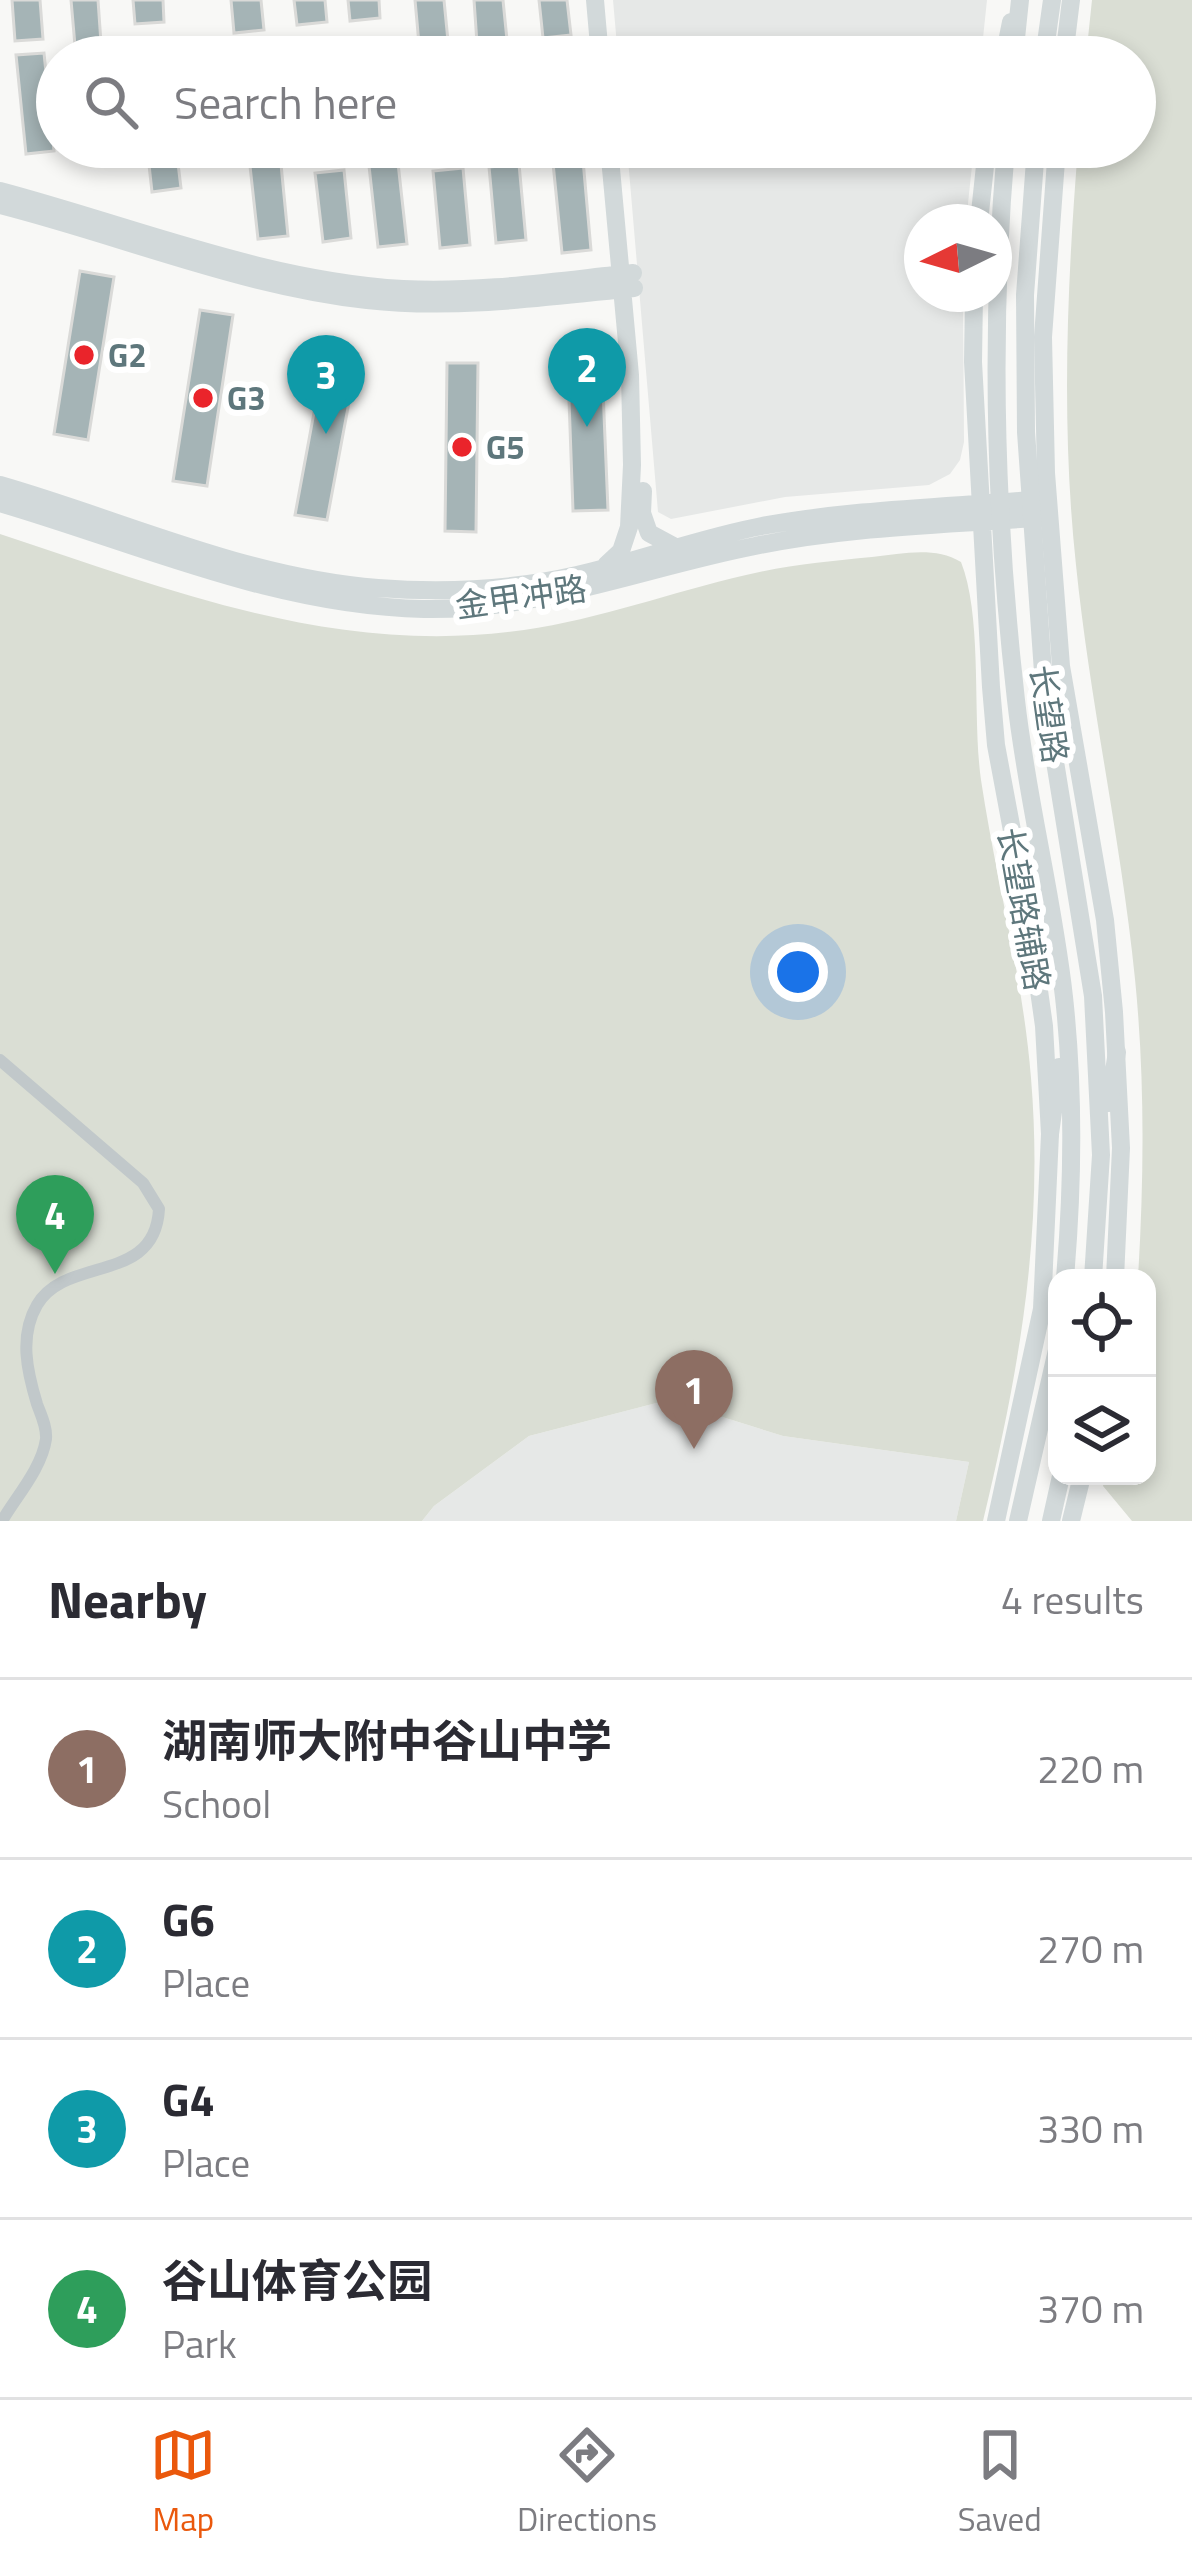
<!DOCTYPE html>
<meta charset="utf-8">
<style>
body{margin:0;font-family:"Titillium Web","Noto Sans SC",sans-serif;background:#f7f7f7;color:#2b2b33}
.controls{position:absolute;right:36px;bottom:36px;display:grid;overflow:hidden;border-radius:24px;box-shadow:0 6px 18px #0003}
.controls button{width:108px;height:108px;display:grid;place-items:center;padding:0;border:0;border-bottom:3px solid #e1e1e2;background:#fff;color:#2b2b33;font:60px sans-serif}
.compass{position:absolute;left:904px;top:204px;width:108px;height:108px;border-radius:50%;background:#fff;box-shadow:0 6px 18px #0003;rotate:265deg}
.you{position:absolute;left:798px;top:972px;width:42px;height:42px;margin:-30px;border:9px solid #fff;border-radius:50%;background:#1a73e8;box-shadow:0 0 0 18px #1a73e833}
.badge{display:grid;place-items:center;width:78px;height:78px;border-radius:50%;background:#ea580c;color:#fff;font-size:39px;font-weight:700}
.pin{position:absolute;translate:-50% -99px;filter:drop-shadow(0 3px 6px #0008)}
.pin::after{content:'';position:absolute;top:63px;width:42px;height:36px;background:inherit;clip-path:polygon(0 0,100% 0,50% 100%)}
.list{margin:0;padding:0;list-style:none}
h2{display:flex;justify-content:space-between;align-items:center;height:156px;margin:0;padding:0 48px;font-size:51px}
h2 small{font-size:39px;font-weight:400;color:#7c7c81}
.list li{display:grid;grid-template-columns:78px 1fr auto;gap:36px;align-items:center;box-sizing:border-box;height:180px;padding:0 48px;border-top:3px solid #e1e1e2}
.list b{display:block;font-size:45px;white-space:nowrap}
.list p{margin:0;font-size:39px;white-space:nowrap;color:#7c7c81}
.list em{font-size:39px;font-style:normal;color:#7c7c81}
.icon{flex:none;width:66px;height:66px;fill:none;stroke:currentColor;stroke-width:2;stroke-linecap:round;stroke-linejoin:round}
.map{position:relative;flex:none;width:1192px;height:1521px;overflow:hidden}
.search{position:absolute;background:#fff;box-shadow:0 6px 18px #0003;left:36px;right:36px;top:36px;height:132px;display:flex;align-items:center;gap:30px;box-sizing:border-box;padding:0 42px;border-radius:66px;color:#7c7c81;font-size:45px}
.sheet{height:876px;background:#fff}
nav{display:flex;justify-content:space-around;align-items:center;box-sizing:border-box;height:168px;border-top:3px solid #e1e1e2;background:#fff;font-size:33px;color:#7c7c81}
nav a{display:grid;justify-items:center;gap:6px}
nav .on{color:#ea580c}
.map>svg:first-child{display:block}
.built{fill:#e6e8e7}
.green{fill:#daded4}
.building{fill:#a5b4b6;stroke:#dadad8;stroke-width:3}
.lines{fill:none;stroke-linecap:round;stroke-linejoin:round}
.street{stroke:#c1c8ca;stroke-width:12}
.secondary{stroke:#d2d9da;stroke-width:18}
.primary{stroke:#d2d9da;stroke-width:18}
.poi-dot{fill:#ea242b;stroke:#fff;stroke-width:4.5}
.labels{text-anchor:middle;stroke-width:12;stroke-linejoin:round;paint-order:stroke}
.poi-label{font-size:33px;font-weight:bold;fill:#5e777c;stroke:#fff;text-anchor:start}
.street-label{font-size:33px;fill:#5e777c;stroke:#fff}
</style>
<div class="map">
<svg width="1192" height="1521" viewBox="0 0 1192 1521">
<rect width="100%" height="100%" fill="#f8f8f6"/>
<path class="built" d="M613,0h374l-6,57h-363z
M627,147h347l-8,75h-44v72h41l1,148 -4,18 -10,14 -21,11 -144,12 -114,22 -13,-7z
M668,1400l115,36 186,26 -13,59h-534l12,-15 95,-70z"/>
<path class="green" d="M1092,0h100v1521h-60l-29,-35 2,-10h42v-198h-9c6,-100 7,-199 -3,-299 -14,-139 -45,-276 -59,-414 -15,-139 -9,-280 2,-418h57v-90h-49z
M0,534c173,57 338,123 524,96 76,-11 148,-38 222,-55 42,-10 84,-14 126,-18 30,-3 62,-11 89,5 22,56 11,154 20,218 15,100 42,197 50,298 13,155 -12,293 -48,443h-27l13,-59 -186,-26 -115,-36 -139,36 -95,70 -12,15h-422z"/>
<path class="building" d="M12,0h28l3,39 -28,2z
M71,0h27l4,57h-26z
M133,0h30l1,22 -29,2z
M231,0h30l3,30 -30,3z
M294,0h31l2,22 -30,3z
M348,0h31l1,18 -30,3z
M415,0h29l4,41 -29,3z
M474,0h29l4,40 -30,3z
M539,0h28l4,35 -28,3z
M165,41l1,16h-28l-1,-13z
M44,53l10,98 -28,3 -10,-99z
M85,147h27l1,12 -27,3z
M147,147h29l5,41 -29,4z
M312,147h27l1,10 -26,3z
M431,147h28l1,9 -28,3z
M488,147h28l1,4 -29,3z
M280,154l8,82 -30,3 -9,-82z
M583,160l8,90 -29,3 -9,-90z
M398,163l9,81 -29,3 -9,-81z
M519,164l7,76 -30,3 -7,-76z
M463,168l7,77 -30,3 -7,-77z
M344,170l7,68 -28,4 -8,-69z
M80,271l34,6 -26,163 -34,-6z
M200,310l33,5 -26,171 -34,-5z
M601,342l7,168 -35,1 -6,-167z
M326,348l32,6 -31,166 -32,-5z
M447,363h31l-2,169 -31,-1z"/>
<g class="lines">
<path class="street" d="M0,1060l143,123 16,26c-4,76 -93,46 -122,96 -18,31 -10,66 0,99 4,11 10,23 9,35 -4,29 -30,58 -44,82"/>
<path class="secondary" d="M595,0l5,57
M1004,57l7,-35
M1064,57l7,-57
M1057,147l-14,190 3,136 15,193 44,254 9,92 7,136 -6,130
M0,191c132,35 265,90 403,98 76,4 154,-8 230,-16
M0,205c122,31 241,81 367,95 88,10 179,-3 267,-12
M979,222l8,-75
M974,294l-1,68 18,325 5,58 34,182 14,99 6,108 -8,175 -46,212
M0,485c125,36 246,93 378,103 67,5 133,2 199,-13 62,-14 122,-37 185,-49 93,-17 188,-19 282,-27
M643,491l-1,22 7,20 26,14
M0,503c140,41 275,103 424,106 116,2 219,-41 331,-63 95,-20 194,-21 291,-29
M606,565l15,-14 8,-24 3,-62 -2,-90 -21,-228
M1071,1521l11,-45"/>
<path class="primary" d="M1014,57l6,-57
M1044,57l8,-57
M1006,147c-16,184 -11,370 10,553 11,100 37,197 48,297 10,92 9,188 1,281
M1036,147l-11,148 1,137 19,268 48,296 8,159 -8,123
M1109,1103l8,-51
M1050,1134l9,-67
M1018,1521l39,-171
M1051,1521l10,-45"/>
</g>
<g class="poi-dot">
<circle cx="84" cy="355" r="12"/>
<circle cx="203" cy="398" r="12"/>
<circle cx="462" cy="447" r="12"/>
</g>
<g class="labels">
<g class="poi-label">
<text x="108" y="367">G2</text>
<text x="227" y="410">G3</text>
<text x="486" y="459">G5</text>
</g>
<g class="street-label">
<text transform="translate(521 597) rotate(-8)" y="12">金甲冲路</text>
<text transform="translate(1049 714) rotate(82)" y="12">长望路</text>
<text transform="translate(1024 909) rotate(80)" y="12">长望路辅路</text>
</g>
</g>
</svg>
<div class="controls">
<button><svg class="icon" aria-label="locate" viewBox="0 0 24 24"><circle cx="12" cy="12" r="6"/><path d="M12 2v4M12 18v4M2 12h4M18 12h4"/></svg></button>
<button><svg class="icon" aria-label="layers" viewBox="0 0 24 24"><path d="M12 4l9 5-9 5-9-5zM3 14l9 5 9-5"/></svg></button>
</div>
<svg class="compass" viewBox="-18 -18 36 36"><path d="M0-13l5 13h-10z" fill="#e53935"/><path d="M0 13l5-13h-10z" fill="#7c7c81"/></svg>
<div class="you"></div>
<div class="pin badge" style="left:694px;top:1449px;background:#8d6e63">1</div>
<div class="pin badge" style="left:587px;top:427px;background:#0f9aa8">2</div>
<div class="pin badge" style="left:326px;top:434px;background:#0f9aa8">3</div>
<div class="pin badge" style="left:55px;top:1274px;background:#2e9e5b">4</div>
<div class="search"><svg class="icon" aria-label="search" viewBox="0 0 24 24"><circle cx="10" cy="10" r="6"/><path d="M15 15l6 6"/></svg>Search here</div>
</div>
<section class="sheet">
<h2>Nearby<small>4 results</small></h2>
<ul class="list">
<li><span class="badge" style="background:#8d6e63">1</span><div><b>湖南师大附中谷山中学</b><p>School</p></div><em>220 m</em></li>
<li><span class="badge" style="background:#0f9aa8">2</span><div><b>G6</b><p>Place</p></div><em>270 m</em></li>
<li><span class="badge" style="background:#0f9aa8">3</span><div><b>G4</b><p>Place</p></div><em>330 m</em></li>
<li><span class="badge" style="background:#2e9e5b">4</span><div><b>谷山体育公园</b><p>Park</p></div><em>370 m</em></li>
</ul>
</section>
<nav>
<a class="on"><svg class="icon" aria-label="map" viewBox="0 0 24 24"><path d="M3 6l6-2 6 2 6-2v14l-6 2-6-2-6 2zM9 4v14M15 6v14"/></svg>Map</a>
<a><svg class="icon" aria-label="directions" viewBox="0 0 24 24"><path d="M12 3l9 9-9 9-9-9zM9 14v-3h6M13 9l2 2-2 2"/></svg>Directions</a>
<a><svg class="icon" aria-label="saved" viewBox="0 0 24 24"><path d="M7 4h10v16l-5-4-5 4z"/></svg>Saved</a>
</nav>
